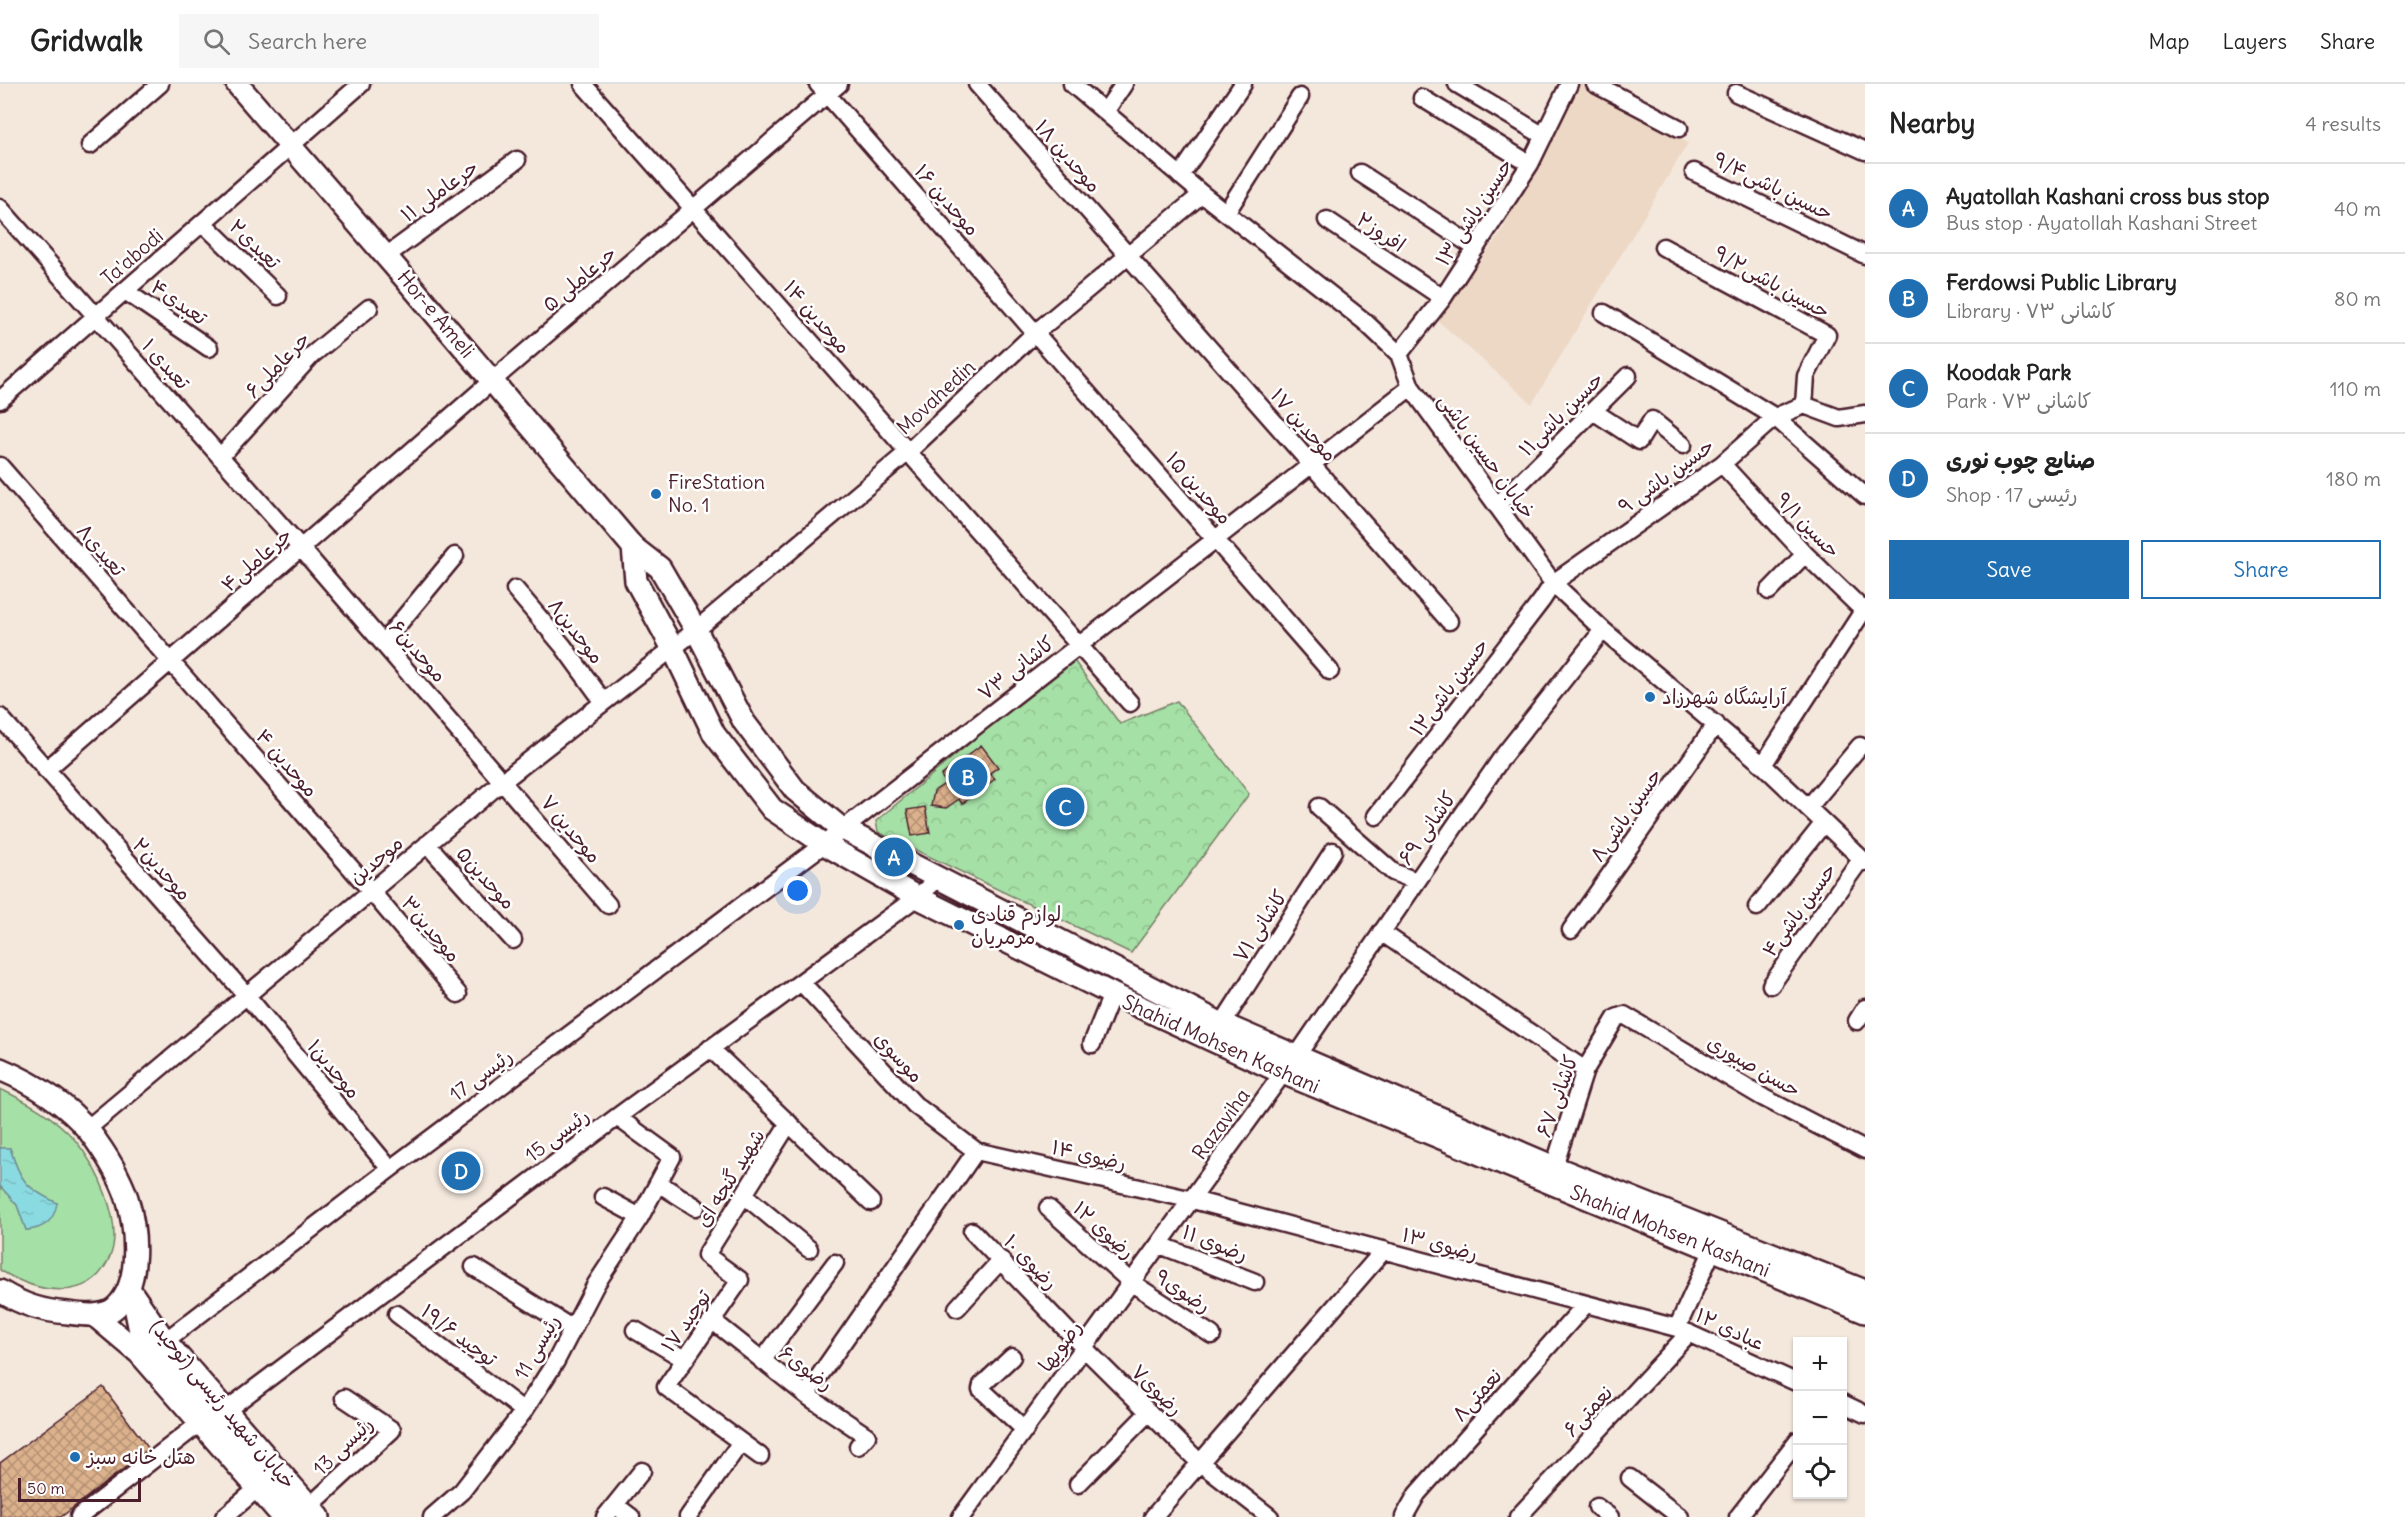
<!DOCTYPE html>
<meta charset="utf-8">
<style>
body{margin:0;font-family:Delius,"Playpen Sans Arabic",sans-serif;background:#f6f6f6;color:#222}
.controls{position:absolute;right:18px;bottom:18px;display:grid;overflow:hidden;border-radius:0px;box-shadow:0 2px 4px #0004}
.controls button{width:54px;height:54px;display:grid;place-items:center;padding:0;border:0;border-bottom:2px solid #e0e0e0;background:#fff;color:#222;font:30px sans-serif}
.scale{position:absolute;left:18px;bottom:15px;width:123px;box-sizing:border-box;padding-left:6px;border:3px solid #4a1f2b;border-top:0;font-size:16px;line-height:21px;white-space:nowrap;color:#4a1f2b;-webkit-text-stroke:4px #fff;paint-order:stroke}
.you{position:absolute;left:798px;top:807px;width:21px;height:21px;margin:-15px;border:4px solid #fff;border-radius:50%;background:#1a73e8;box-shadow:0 0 0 9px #1a73e833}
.badge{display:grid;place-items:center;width:39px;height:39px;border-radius:50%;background:#1f6fb2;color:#fff;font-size:20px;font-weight:700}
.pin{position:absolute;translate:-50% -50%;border:3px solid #fff;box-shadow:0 2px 6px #0006}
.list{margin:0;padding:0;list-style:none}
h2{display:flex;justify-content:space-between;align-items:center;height:78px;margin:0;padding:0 24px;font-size:26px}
h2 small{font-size:20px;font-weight:400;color:#767676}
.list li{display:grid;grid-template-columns:39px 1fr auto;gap:18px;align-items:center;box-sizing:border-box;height:90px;padding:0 24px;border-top:2px solid #e0e0e0}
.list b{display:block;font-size:22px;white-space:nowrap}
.list p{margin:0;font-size:20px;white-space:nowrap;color:#767676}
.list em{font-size:20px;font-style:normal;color:#767676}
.actions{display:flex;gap:12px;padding:18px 24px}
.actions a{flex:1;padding:14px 0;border:2px solid #1f6fb2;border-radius:0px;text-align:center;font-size:21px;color:#1f6fb2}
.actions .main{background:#1f6fb2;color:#fff}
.icon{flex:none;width:33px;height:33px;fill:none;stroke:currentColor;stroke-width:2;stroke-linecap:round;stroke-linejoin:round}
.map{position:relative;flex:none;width:1865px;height:1433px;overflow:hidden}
header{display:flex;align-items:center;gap:36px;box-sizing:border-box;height:84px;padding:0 30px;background:#fff;border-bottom:2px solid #e0e0e0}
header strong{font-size:28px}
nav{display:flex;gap:33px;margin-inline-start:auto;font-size:21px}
.search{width:420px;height:54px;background:#f6f6f6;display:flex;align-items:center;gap:15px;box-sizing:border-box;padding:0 21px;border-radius:0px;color:#767676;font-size:22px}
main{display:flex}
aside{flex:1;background:#fff}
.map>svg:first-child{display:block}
.built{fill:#edd8c5}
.grass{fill:#a5e0a6;stroke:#788068;stroke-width:1.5}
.park{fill:url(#park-crowns);stroke:#788068;stroke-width:1.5}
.water{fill:url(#water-ripples);stroke:#709098;stroke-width:1.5}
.building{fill:url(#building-cross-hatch);stroke:#4a1f2b;stroke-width:1.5}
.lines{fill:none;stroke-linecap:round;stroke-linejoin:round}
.minor-casing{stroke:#4a1f2b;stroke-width:21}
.major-casing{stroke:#4a1f2b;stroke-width:26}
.minor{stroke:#fff;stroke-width:16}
.major{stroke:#fff;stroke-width:21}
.poi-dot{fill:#1f6fb2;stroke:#fff;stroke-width:2}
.labels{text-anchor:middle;stroke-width:5;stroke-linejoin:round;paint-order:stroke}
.street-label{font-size:20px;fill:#4a1f2b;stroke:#fff}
.poi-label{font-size:20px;fill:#4a1f2b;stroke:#fff;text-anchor:start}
</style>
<header>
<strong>Gridwalk</strong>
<div class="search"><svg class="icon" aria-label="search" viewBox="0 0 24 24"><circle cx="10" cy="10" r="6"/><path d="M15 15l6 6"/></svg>Search here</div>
<nav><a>Map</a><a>Layers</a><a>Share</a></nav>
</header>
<main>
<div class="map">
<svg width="1865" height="1433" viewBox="0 0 1865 1433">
<defs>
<pattern id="park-crowns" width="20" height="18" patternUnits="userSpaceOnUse" patternTransform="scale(1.5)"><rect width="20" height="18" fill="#a5e0a6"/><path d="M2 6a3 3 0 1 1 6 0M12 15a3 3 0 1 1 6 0" fill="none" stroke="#90c08f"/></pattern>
<pattern id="water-ripples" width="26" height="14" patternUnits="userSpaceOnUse" patternTransform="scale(1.5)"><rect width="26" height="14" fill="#8adbe1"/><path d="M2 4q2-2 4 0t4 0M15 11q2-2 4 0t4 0" fill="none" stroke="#79bcc1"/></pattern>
<pattern id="building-cross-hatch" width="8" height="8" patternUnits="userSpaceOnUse" patternTransform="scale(1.5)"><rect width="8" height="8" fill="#dcb28d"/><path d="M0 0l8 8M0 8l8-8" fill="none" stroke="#b49073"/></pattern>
</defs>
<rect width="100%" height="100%" fill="#f4e8dd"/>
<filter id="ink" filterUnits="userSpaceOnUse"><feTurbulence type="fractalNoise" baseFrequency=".0167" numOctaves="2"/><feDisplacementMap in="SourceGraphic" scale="12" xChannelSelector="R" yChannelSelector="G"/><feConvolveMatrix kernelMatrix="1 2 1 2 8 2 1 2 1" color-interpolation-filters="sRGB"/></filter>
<g filter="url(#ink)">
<path class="built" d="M1576,0h5l107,59 -156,261 -95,-84 63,-86z"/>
<path class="grass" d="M0,1005c28,13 54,27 75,51 21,25 48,80 36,114 -19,51 -74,39 -111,16v-84l17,19 9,25c19,-1 25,-10 31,-27 -31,-15 -37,-22 -47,-55h-10z"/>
<path class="park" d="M1072,574l48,66 57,-23 72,93 -118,159 -253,-121 -2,-11z"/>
<path class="water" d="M0,1064h10c10,33 16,40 47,55 -3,18 -13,26 -31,27l-9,-25 -17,-19z"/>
<path class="building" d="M981,661l17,22 -8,6 5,6 -33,25 -3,-5 -13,9 -15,-2 3,-15 12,-8 -5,-7z
M925,723l5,26 -18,3 -5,-26z
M103,1303l46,62 -88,68h-61v-54z"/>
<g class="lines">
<defs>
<path id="minor" d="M583,0l547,619
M818,0l512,587
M977,0l472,537
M1072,0l130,110 162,127 35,33 12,33 142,196 50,47 160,135 102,97
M1457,0l87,52
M1595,0l84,44
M1736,9l129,58
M1422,14l108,66
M1105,28l19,-28
M90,61l70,-61
M1694,88l171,83
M1360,89l116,75
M1180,92l63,-92
M0,124l301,340 307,357
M1226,129l74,-116
M1327,136l116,78
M203,139l75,73
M1663,163l164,88 -21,41 -2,29
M386,172l131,-96
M125,207l84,57
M1604,229l171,104 90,79
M1399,270l44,-56 87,-134 39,-80
M0,316l361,-316
M1804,321l35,13 26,-4
M1593,327l46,30 13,-21 31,25
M220,373l92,-102 57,-47
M1722,380l83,90 60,58
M0,382l371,425 87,103
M1497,422l131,-130
M515,505l48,57 40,55
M1769,507l36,-37
M383,559l72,-87
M0,633l247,279 143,173
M1763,681l102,-157
M46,686l446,-389 347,-297
M1319,723l74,65 23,9
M1808,724l52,-62
M1376,732l166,-216 11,-17 169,-119 53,-47 29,-12
M427,760l86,96
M1757,823l66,-83
M1571,846l145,-206
M1381,848l204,138
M801,898l114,123 61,46 217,49 484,128 121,55
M1771,901l90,-126
M1857,937l8,-13
M1222,940l111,-173
M1092,960l20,-50
M710,964l161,154
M1296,973l207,-301 100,-126
M87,1045l416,-348 193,-151 212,-178 127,-119 167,-139
M1554,1083l31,-97 31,-52 8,-3 140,83 101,52
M658,1099l38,24
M744,1111l65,54
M603,1113l37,20
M1048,1124l84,75 80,52
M972,1147l112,117 115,114 71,55
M1160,1161l95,37
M474,1183l99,62
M130,1210l8,40 160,183
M957,1224l44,-48
M397,1230l127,97
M713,1237l93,74 61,41 -9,10
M1677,1244l36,-79
M635,1246l49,29
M165,1257l225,-172 434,-325 587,-457
M1012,1273l-30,28 -1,4 44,41
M762,1277l73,-98
M806,1311l170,-244
M1842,1319l23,11
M225,1327l392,-294 300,-220 22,-19
M760,1372l-94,-69 74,-107 -34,-25 83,-132
M1630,1394l50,39
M1078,1400l71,-72
M615,1421l16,12
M310,1422l82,-76 -48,-32
M1597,1423l13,10
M79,1433l121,-94
M224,1433l34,-29
M432,1433l30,-26 62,-80 32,-50 40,-77 44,-67 32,-60 -55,-40
M605,1433l37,-46
M688,1433l53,-75
M961,1433l322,-444
M1153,1433l231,-267
M1404,1433l13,-23 169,-190
M1518,1433l171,-184
M1738,1433l60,-77"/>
<path id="major" d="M237,0l172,199 224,264 27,21 36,62 48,92 51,68 46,38 381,196 332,143 311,124
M633,463l3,34 37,68 41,85 58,75 52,35 93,53 195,97 171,79 582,239
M0,985c33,14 65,33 89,62 15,20 30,43 38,67 9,30 15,85 -11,109 -11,11 -33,8 -48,6 -26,-2 -45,-8 -68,-22
M129,1205l36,52 154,176
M94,1231l45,38 144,164"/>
</defs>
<use href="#minor" class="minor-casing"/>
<use href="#major" class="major-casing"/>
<use href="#minor" class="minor"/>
<use href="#major" class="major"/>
</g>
</g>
<g class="poi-dot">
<circle cx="656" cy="410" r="6"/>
<circle cx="1650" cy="613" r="6"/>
<circle cx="959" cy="841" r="6"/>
<circle cx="75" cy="1373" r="6"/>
</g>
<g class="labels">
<g class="street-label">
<text transform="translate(1068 72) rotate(49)" y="7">موحدین ۱۸</text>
<text transform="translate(1773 102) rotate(26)" y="7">حسین باشی۹/۴</text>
<text transform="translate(439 107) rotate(-36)" y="7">حرعاملی ۱۱</text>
<text transform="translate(947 116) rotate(49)" y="7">موحدین ۱۶</text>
<text transform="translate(1474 128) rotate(-57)" y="7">حسین باشی ۱۳</text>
<text transform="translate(1381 148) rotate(34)" y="7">افروز۲</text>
<text transform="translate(255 160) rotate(44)" y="7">تعبدی۲</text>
<text transform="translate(132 173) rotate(-41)" y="7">Ta'abodi</text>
<text transform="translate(579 195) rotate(-40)" y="7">حرعاملی ۵</text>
<text transform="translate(1772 198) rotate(29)" y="7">حسین باشی۹/۲</text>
<text transform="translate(179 218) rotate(35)" y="7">تعبدی۴</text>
<text transform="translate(436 230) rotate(50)" y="7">Hor-e Ameli</text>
<text transform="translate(817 233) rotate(49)" y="7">موحدین ۱۴</text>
<text transform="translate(166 280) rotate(48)" y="7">تعبدی ۱</text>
<text transform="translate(277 281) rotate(-46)" y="7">حرعاملی۶</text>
<text transform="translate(936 313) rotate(-43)" y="7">Movahedin</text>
<text transform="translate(1561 330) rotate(-45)" y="7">حسین باشی۱۱</text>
<text transform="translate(1304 341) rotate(49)" y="7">موحدین ۱۷</text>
<text transform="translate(1487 372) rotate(54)" y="7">خیابان حسین باشی</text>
<text transform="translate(1666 392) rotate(-36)" y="7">حسین باشی ۹</text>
<text transform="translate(1199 404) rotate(49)" y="7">موحدین ۱۵</text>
<text transform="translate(1808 441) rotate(46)" y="7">حسین ۹/۱</text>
<text transform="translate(101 466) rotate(49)" y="7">تعبدی۸</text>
<text transform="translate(256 476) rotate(-41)" y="7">حرعاملی۴</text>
<text transform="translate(576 547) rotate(52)" y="7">موحدین۸</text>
<text transform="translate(418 567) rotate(49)" y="7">موحدین۶</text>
<text transform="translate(1016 584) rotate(-38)" y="7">کاشانی ۷۳</text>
<text transform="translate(1449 603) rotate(-53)" y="7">حسین باشی۱۲</text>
<text transform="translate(287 679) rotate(49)" y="7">موحدین ۴</text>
<text transform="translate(1626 731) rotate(-55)" y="7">حسین باشی۸</text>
<text transform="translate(1427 744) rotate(-55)" y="7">کاشانی ۶۹</text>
<text transform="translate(571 745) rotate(50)" y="7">موحدین ۷</text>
<text transform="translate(376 776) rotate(-40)" y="7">موحدین</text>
<text transform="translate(162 785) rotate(48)" y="7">موحدین۲</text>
<text transform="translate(486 794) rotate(48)" y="7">موحدین۵</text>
<text transform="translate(1799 826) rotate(-54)" y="7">حسین باشی۴</text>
<text transform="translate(1260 842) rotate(-57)" y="7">کاشانی ۷۱</text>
<text transform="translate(431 845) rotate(50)" y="7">موحدین۳</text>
<text transform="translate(1221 960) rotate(24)" y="7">Shahid Mohsen Kashani</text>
<text transform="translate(899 973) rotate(47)" y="7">موسوی</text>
<text transform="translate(1754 982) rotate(30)" y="7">حسن صبوری</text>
<text transform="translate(334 985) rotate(50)" y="7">موحدین۱</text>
<text transform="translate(481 991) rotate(-37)" y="7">رئیسی 17</text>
<text transform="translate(1557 1012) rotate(-70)" y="7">کاشانی ۶۷</text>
<text transform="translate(1221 1040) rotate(-54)" y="7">Razaviha</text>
<text transform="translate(557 1051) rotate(-37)" y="7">رئیسی 15</text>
<text transform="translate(1089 1071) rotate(13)" y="7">رضوی ۱۴</text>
<text transform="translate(730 1094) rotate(-58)" y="7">شهید گنجه ای</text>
<text transform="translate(1104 1146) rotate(42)" y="7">رضوی ۱۲</text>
<text transform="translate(1670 1147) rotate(22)" y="7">Shahid Mohsen Kashani</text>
<text transform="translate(1215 1159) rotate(21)" y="7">رضوی ۱۱</text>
<text transform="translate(1440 1160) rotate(15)" y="7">رضوی ۱۳</text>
<text transform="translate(1031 1178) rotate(46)" y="7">رضوی ۱۰</text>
<text transform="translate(1183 1207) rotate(33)" y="7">رضوی۹</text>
<text transform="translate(686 1237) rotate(-55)" y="7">توحید ۱۷</text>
<text transform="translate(1730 1245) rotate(25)" y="7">عبادی ۱۲</text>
<text transform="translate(459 1251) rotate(37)" y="7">توحید ۱۹/۶</text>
<text transform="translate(1060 1262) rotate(-54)" y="7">رضویها</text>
<text transform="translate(537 1263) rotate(-60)" y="7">رئیسی 11</text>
<text transform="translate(806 1284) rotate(36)" y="7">رضوی۶</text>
<text transform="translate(1157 1306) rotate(45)" y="7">رضوی۷</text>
<text transform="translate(1477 1311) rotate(-48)" y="7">نعمتی۸</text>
<text transform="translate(223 1320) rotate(50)" y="7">خیابان شهید رئیسی (توحید)</text>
<text transform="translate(1588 1327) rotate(-47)" y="7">نعمتی۶</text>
<text transform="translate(343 1362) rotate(-44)" y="7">رئیسی 13</text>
</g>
<g class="poi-label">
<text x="668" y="405">FireStation<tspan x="668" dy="23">No. 1</tspan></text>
<text x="1662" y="620">آرایشگاه شهرزاد</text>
<text x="971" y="837">لوازم قنادی<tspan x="971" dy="23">مرمریان</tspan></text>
<text x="87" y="1380">هتل خانه سبز</text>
</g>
</g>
</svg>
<div class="controls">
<button>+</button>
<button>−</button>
<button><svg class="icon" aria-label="locate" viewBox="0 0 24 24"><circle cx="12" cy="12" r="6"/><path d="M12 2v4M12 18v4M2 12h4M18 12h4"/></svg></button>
</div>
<div class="scale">50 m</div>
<div class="you"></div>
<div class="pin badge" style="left:894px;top:773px">A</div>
<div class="pin badge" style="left:968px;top:693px">B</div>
<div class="pin badge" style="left:1065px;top:723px">C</div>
<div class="pin badge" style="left:461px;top:1087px">D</div>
</div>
<aside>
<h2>Nearby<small>4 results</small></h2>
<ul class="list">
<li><span class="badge">A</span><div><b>Ayatollah Kashani cross bus stop</b><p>Bus stop · Ayatollah Kashani Street</p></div><em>40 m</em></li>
<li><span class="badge">B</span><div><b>Ferdowsi Public Library</b><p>Library · کاشانی ۷۳</p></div><em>80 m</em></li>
<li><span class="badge">C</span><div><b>Koodak Park</b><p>Park · کاشانی ۷۳</p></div><em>110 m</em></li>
<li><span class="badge">D</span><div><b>صنایع چوب نوری</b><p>Shop · رئیسی 17</p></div><em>180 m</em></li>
</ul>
<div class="actions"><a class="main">Save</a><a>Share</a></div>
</aside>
</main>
